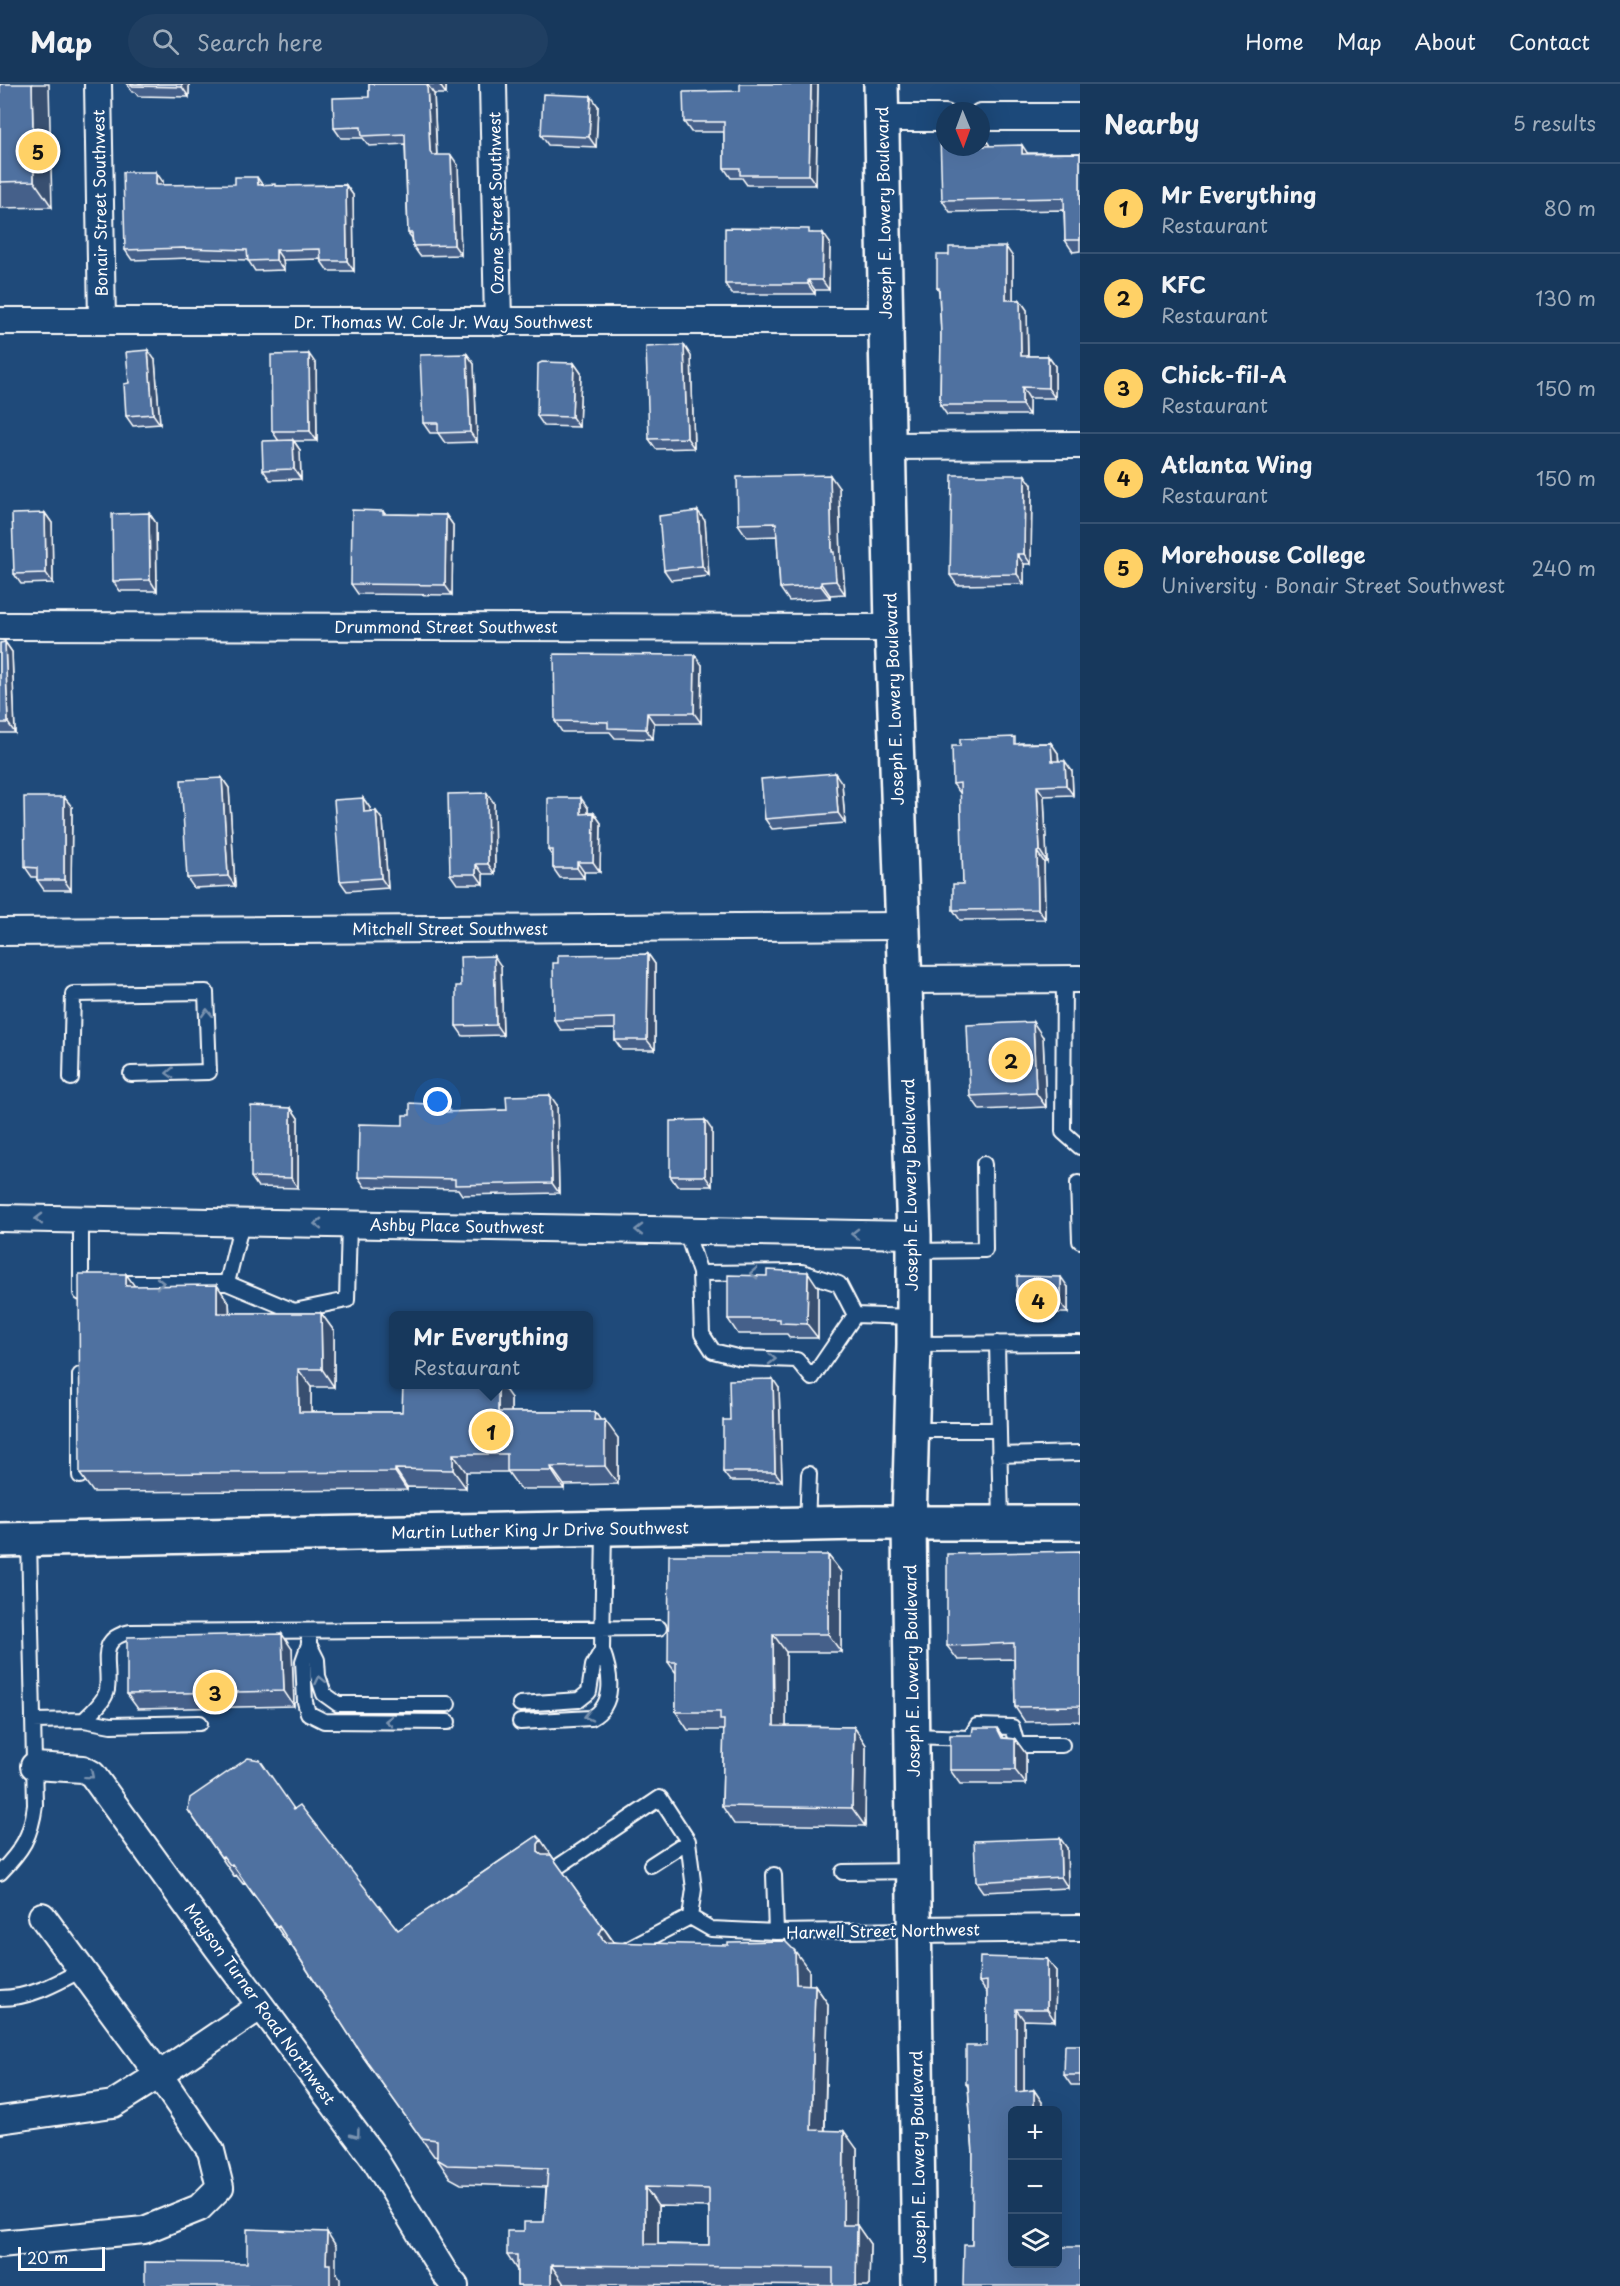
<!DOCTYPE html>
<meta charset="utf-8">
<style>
body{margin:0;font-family:"Playpen Sans",sans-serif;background:#203f62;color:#f1f3f6}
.controls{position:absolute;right:18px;bottom:18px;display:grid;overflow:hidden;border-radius:9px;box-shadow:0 6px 24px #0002}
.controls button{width:54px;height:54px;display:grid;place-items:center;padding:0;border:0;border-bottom:2px solid #365272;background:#17385c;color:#f1f3f6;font:30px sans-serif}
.compass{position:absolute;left:936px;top:18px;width:54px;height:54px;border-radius:50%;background:#17385c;box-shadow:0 6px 24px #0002;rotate:179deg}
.scale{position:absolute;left:18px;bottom:15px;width:87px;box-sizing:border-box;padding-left:6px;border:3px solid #fff;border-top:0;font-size:16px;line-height:21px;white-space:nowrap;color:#fff;-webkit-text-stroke:4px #1f4a7a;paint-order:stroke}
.you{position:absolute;left:438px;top:1018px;width:21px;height:21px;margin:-15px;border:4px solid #fff;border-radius:50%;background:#1a73e8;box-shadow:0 0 0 9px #1a73e833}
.badge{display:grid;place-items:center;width:39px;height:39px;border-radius:50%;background:#ffd166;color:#111;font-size:20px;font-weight:700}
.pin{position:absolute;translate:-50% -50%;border:3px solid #fff;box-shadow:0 2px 6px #0006}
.popup{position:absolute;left:389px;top:1227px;width:204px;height:78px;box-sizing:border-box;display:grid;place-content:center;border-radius:9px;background:#17385c;filter:drop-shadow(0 2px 4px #0005);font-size:20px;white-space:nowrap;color:#9eacbb}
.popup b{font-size:22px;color:#f1f3f6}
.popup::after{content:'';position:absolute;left:50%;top:100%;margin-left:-12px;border:12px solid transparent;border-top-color:#17385c}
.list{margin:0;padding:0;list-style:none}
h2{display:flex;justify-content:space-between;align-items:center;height:78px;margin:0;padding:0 24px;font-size:26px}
h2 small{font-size:20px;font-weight:400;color:#9eacbb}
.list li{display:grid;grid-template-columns:39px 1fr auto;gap:18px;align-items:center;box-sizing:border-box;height:90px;padding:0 24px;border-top:2px solid #365272}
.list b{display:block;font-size:22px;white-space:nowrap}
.list p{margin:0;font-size:20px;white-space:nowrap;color:#9eacbb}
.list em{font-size:20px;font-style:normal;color:#9eacbb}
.icon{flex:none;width:33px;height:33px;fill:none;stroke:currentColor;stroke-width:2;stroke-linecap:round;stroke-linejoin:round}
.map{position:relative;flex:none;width:1080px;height:2202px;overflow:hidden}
header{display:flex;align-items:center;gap:36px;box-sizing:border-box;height:84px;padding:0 30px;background:#17385c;border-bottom:2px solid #365272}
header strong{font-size:28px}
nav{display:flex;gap:33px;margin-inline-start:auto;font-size:21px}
.search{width:420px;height:54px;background:#203f62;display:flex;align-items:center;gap:15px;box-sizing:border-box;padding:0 21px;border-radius:33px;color:#9eacbb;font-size:22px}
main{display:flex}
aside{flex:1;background:#17385c}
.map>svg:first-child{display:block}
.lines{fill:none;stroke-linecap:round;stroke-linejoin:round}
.lane-casing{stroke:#fff;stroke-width:18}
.street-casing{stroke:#fff;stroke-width:30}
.secondary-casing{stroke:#fff;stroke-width:38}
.lane{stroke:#1f4a7a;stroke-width:14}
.street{stroke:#1f4a7a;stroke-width:26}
.secondary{stroke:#1f4a7a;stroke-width:33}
.wall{fill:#45618a;stroke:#fff;stroke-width:1.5;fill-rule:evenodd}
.shaded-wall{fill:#384f70;stroke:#fff;stroke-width:1.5}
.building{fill:#5071a0;stroke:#fff;stroke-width:1.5;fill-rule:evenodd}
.oneway{stroke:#7992af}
.labels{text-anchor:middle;stroke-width:4.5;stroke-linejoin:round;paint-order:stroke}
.street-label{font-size:16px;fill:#fff;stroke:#1f4a7a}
</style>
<header>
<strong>Map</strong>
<div class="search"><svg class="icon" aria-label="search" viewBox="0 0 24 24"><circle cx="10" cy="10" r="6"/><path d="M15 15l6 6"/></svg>Search here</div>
<nav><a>Home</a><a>Map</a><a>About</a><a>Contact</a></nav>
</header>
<main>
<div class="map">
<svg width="1080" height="2202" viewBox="0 0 1080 2202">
<rect width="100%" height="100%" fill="#1f4a7a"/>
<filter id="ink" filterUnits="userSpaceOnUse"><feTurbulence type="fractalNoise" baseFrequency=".0167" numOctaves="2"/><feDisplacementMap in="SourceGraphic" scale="12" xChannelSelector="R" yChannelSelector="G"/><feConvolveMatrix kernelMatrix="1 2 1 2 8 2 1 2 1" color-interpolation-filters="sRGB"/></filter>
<g filter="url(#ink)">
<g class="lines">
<defs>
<path id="lane" d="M1064,895l-1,153 17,15
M71,994l2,-84 133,-2 3,80 -78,2
M1078,1099l2,58
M686,1147l14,42
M913,1167l72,-1 -1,-86
M116,1199h111l67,28 53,-11 2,-76
M227,1199l15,-61
M81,1209v-73
M855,1231l-16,-31 -37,-12 -102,1 2,61 11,17 28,7 56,2 15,18 43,-63 57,2
M997,1259l4,180
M914,1260l166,-1
M911,1346h88
M999,1371l81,-2
M80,1392v-101
M807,1441l2,-51
M309,1547v13l-6,17 2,41 3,11 16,8 124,1
M309,1560l8,16 1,16 6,18 14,10h110
M520,1620l59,-4 10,-8 4,-26 9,-16 2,-121
M84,1636l27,5 89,-2
M33,1637l51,-1c8,-8 21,-19 23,-30 4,-26 -12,-51 23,-58l529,-4
M520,1638l71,-4c25,-13 20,-45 11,-68
M912,1652l58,2 7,-12 35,1 5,18h45
M651,1781l37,-24
M559,1782l101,-68 28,43 6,48 -4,28
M843,1788l72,-1
M0,1789c22,-23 31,-36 35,-68l-6,-265
M774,1791l2,57
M690,1833l21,12 65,3 140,-2
M625,1867l65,-34
M0,1914c30,0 56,-14 81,-28"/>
<path id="street" d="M98,0l4,237
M493,0l5,238
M981,33h99
M882,34h63
M0,237h886
M888,362l192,-1
M0,542l892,2
M0,848l901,-6
M905,896l175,-1
M0,1134l914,17
M34,1682l49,3 9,5 125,173 157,211 71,116 10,12
M916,1846l164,-2
M0,2036l113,-16 46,-29 102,-69
M0,2160l144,-14 55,-22 21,-21 -9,-36 -52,-76 -117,-159"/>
<path id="secondary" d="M881,0l11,544 22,607v109l-5,179 10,763
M0,1456l863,-17h217"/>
</defs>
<use href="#lane" class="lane-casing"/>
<use href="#street" class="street-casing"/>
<use href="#secondary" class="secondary-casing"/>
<use href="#lane" class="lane"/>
<use href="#street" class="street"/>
<use href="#secondary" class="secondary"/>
</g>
<path class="wall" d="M0,0l52,123 -52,1z
M127,0h62v13l-51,-1 -3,-4h-3z
M369,0h77v10h-12l3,61 21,10 3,90 -41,1 -7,-10 -1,-8 -4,-5 -3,-89 -36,2 -6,-8h-22l-7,-10 35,-31z
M818,0l-2,101h-69l-5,-7h-11l-7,-10v-36h-33l-7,-10 56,-31z
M598,22l-2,41 -48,-2 -7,-10z
M984,53l6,9 37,7h53v98l-7,1 -8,-12 -1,-30 -114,2 -8,-12z
M163,98v3h100l13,1 70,-1 7,10 1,76h-26l-7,-10 -1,-2 -37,1 1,10 -29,1 -7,-11 -58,-2 -58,2 -7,-10z
M812,149l18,10 -1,47h-14v4h-83l-7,-10z
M1013,173v43h7l7,10 1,46h20l7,10v32h-26v17h-82l-7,-10 1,-71 -2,-42 -2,-4z
M467,270l7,10 3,78 -32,1 -7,-10h-8l-7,-10z
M691,272l3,92 -38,1 -7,-10z
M155,276l5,64 -27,2 -7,-10 3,-33z
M574,279l7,10 -2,54 -35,-1 -7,-10z
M316,280l1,77h-23l6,9 1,29 -31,1 -7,-10 16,-29 -7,-10z
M1032,401l-1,79h-7v20l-67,1 -7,-10z
M839,404l2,74 2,3 2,29 -15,1v3l-41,3 -9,-13 -3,-52 -30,1 -9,-13z
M383,427l2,3 61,1 7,10 -1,70 -94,-1 -7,-10z
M45,429l7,10 1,60 -32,1 -7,-10z
M149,429l7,10 1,68h-37l-7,-10z
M705,437l4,55 -38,4 -7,-10z
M5,558l7,10 3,81h-15v-90z
M702,581l-1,58h-47l-1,16 -38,-1 -5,-6h-48l-7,-11z
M1020,659h31l7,10 1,8 13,10 1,24 -29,1 3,66h-3l1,57 -85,1 -7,-10 10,-26 -2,-90 -8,-10z
M222,694l7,10 6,98 -41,2 -7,-10z
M842,699l3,40 -73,6 -7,-10z
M64,713l8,10 -1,83h-27l-7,-10v-3h-5l-7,-10z
M363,714l7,10v3h6l7,10 5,67 -41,3 -7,-10z
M494,719l1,71h-12v10h-26l-7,-10z
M588,724v5h6l7,10 -1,49h-16v6h-24l-7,-10v-11l-5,-7z
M648,870l7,10v86h-33l-7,-10v-11l-54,1 -7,-10z
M501,882l2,69 -40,1 -7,-10 5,-40z
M1043,953l3,70 -66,3 -10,-14z
M446,1021l5,7 56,-2 50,-5 2,88 -97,2 -4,-6 -93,-2 -7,-10 45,-52z
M291,1024l7,10v70l-40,-1 -7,-10z
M712,1046v56h-35l-7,-10z
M126,1190l8,12 95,17 1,10h91l13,18v56h-23v25h91l109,-14v14h84l5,8 18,18v46l-54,1v4h-44l-12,-17h-42v16l-59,-1v3l-314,2 -13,-18z
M818,1203v51h-28l-3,-4h-49l-10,-15z
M1068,1203v26h-43l-8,-11z
M779,1304l3,93h-52l-7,-9 7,-52z
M1080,1467v170l-55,1 -10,-15 -1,-48 -56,1 -11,-14z
M828,1471l13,17v80h-55v74l68,1 12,18 -1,81 -131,-2 -12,-18 2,-76h-36l-12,-18v-39l-8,-11z
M292,1565l2,57 -156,3 -11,-15z
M997,1644l7,10 11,1 11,15v30h-66l-10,-14 22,-35z
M294,1725l104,121 139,-94 77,106 195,28v15h6l13,19 -3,126 32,19 -1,76 14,19 -1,42 -305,-2v2h-47v-16l-10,-15 17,-24 20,-9 2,-35 -85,-3 -11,-6 -13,-19v-2l-3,-1 -70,-98 -73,-113 -1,1 -45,-63 -2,1 -7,-9 -2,1 -46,-66zM658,2122l51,1v38l-51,-1z
M1067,1764l1,40 -85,4 -7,-10z
M1047,1875l9,12 -1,50 -31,-1v71l10,-1 8,12 -70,143 1,-92 -5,-66 -2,-3 21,-38v-53l-8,-11z
M1080,1961v40h-9l-7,-10z"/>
<path class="shaded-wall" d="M32,0h17l3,123 -18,-26z
M182,0h7v13l-7,-10z
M427,0l7,10 3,67 -5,-6 -2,-4z
M439,0h7v10z
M811,0h7l-2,101 -7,-10z
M591,12l7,10 -2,41 -7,-10z
M984,53l8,12 -9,-3z
M1022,61l8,12 -8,-3z
M451,71l7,10 3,90 -7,-10z
M156,88l7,10v13l-7,-10z
M257,93l7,10 -6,-2z
M346,101l7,10 1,76 -7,-10z
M823,149l7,10 -1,47 -7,-10z
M1006,163l7,10v53l-7,-10z
M276,166l7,10 1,10 -8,-10z
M808,196l7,10v4l-7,-10z
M1020,216l7,10 1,56 -7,-10z
M684,261l7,11 3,92 -7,-10z
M148,266l7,10 5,64 -7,-10z
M309,270l7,10 1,77 -7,-10z
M467,270l7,10 3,78 -7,-10z
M1048,272l7,10v32l-7,-10z
M574,279l7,10 -2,54 -7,-10z
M1022,303l7,11v17l-7,-10z
M293,356l7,10 1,29 -7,-10z
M830,391l9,13 2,74 2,3 2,29 -9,-13 -4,-29z
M1025,391l7,10 -1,79 -7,-10z
M698,427l7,10 4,55 -7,-10z
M45,429l7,10 1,60 -7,-10z
M149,429l7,10 1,68 -7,-11z
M446,431l7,10 -1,70 -7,-10z
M1017,470l7,10v20l-7,-10z
M821,498l9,13v3l-9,-12z
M5,558l7,10 3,81 -7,-10z
M695,571l7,10 -1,58 -7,-10z
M647,629l7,10 -1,16 -7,-10z
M1051,659l7,10 1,18 -7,-10z
M1065,677l7,10 1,24 -7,-10z
M835,689l7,10 3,40 -7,-10z
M222,694l7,10 6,98 -7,-10z
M1037,702l7,10 3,66 -7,-11z
M487,709l7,10 1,71 -7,-10z
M64,713l8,10 -1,83 -7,-10z
M363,714l7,10 1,14 -7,-10z
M581,714l7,10v16l-7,-10z
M376,727l7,10 5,67 -7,-10z
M594,729l7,10 -1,49 -7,-10z
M1037,768l7,10 1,57 -7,-10z
M577,778l7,10v6l-7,-10z
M476,780l7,10v10l-7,-10z
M648,870l7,10v86l-8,-10z
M494,872l7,10 2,69 -7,-10z
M1033,938l10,15 3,70 -10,-14z
M550,1011l7,10 2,88 -7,-10z
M446,1021l7,10 -7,-3z
M291,1024l7,10v70l-7,-10z
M705,1036l7,10v56l-7,-10z
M808,1188l10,15v51l-11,-14z
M126,1190l13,18 -13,-6z
M1061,1193l7,10v26l-7,-10z
M217,1201l12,18 1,28 -13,-18z
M321,1229l13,18v56l-12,-18z
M298,1285l13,18v43l-12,-18z
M773,1295l6,9 3,93 -7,-9z
M498,1300h3l10,14v32l-13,-18z
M595,1328l10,15v-7l13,18v46l-13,-18 -11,-46z
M453,1370l13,18v16l-13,-18z
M551,1383l13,18v4l-12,-18z
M395,1385l12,18v3l-12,-18z
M828,1471l13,17v80l-13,-18z
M282,1550l10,15 2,57 -10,-15z
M773,1550l13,18v92l-12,-18z
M854,1643l12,18 -1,81 -13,-18z
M1015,1655l11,15v30l-11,-14z
M1060,1754l7,10 1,40 -7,-11z
M541,1756l13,19 -3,4 -13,-11v-8z
M603,1843l13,19 1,15 -18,-27z
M795,1867l14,19v33l-13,-19z
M1047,1875l9,12 -1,50 -8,-12z
M815,1901l13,19 -4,145 -13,-19z
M1016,1925l8,11v84l-8,-12z
M1034,2006l8,12v8h-8z
M844,2047l13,18 -1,94 -13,-18z
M645,2103l13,19v57l-13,-19z
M857,2141l13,19 -1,42h-13z
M327,2148l9,14v26l4,6v8h-10l-4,-22z
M551,2181l13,19v2h-13z"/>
<path class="building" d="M0,0h32l2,97 -34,1z
M131,0h51v3l-51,-1z
M369,0h58l3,67 2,4h19l3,90 -41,1 -1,-13h-4l-3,-99 -43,2 -1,-9 -27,1 -1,-30 36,-1z
M740,0h71l-2,91h-69v-7h-16v-46h-40l-1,-30 57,-1z
M543,10l48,2 -2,41 -48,-2z
M940,53h5v10h36v-10h3l-1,9 39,-1v9l58,-1v87h-15l-1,-42 -122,2z
M123,88h33v13l79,-1v-7h22l1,8 17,-1v2l71,-1 1,76h-26l-1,-12 -44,1v10l-28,1 -1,-11 -64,-2 -58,2z
M725,144l84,1v4h14l-1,47h-14v4h-83z
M949,163h57v53h14l1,56h27v32l-26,-1v18h-82l1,-71 -2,-46h-2v-33h12z
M684,261l3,93 -38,1 -3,-92z
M148,266l5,64 -27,2 -2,-32 5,-1 -3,-31z
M309,270l1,77h-38l-1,-76z
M467,270l3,78 -32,1v-10h-15l-3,-68z
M542,278l32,1 -2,54 -35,-1 1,-52z
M293,356l1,29 -31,1 -1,-29z
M830,391l2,77h2l2,29 -15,1v4l-41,2 -4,-65 -38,1 -1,-47z
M952,391h73l-1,79h-7v20l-67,1z
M352,426l31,1v3l63,1 -1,70 -94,-1z
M698,427l4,55 -38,4 -5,-54z
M45,429l1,60 -32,1 -2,-60z
M149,429l1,67 -37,1 -1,-67z
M5,558l3,81h-8v-80z
M554,570l141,1 -1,58h-47l-1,16 -38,-1v-6l-53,-1z
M1015,653v7l36,-1 1,18h13l1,24 -29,1 3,65 -3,1 1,57 -85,1v-26h10l-3,-101 -7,1 -1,-38h8v-7z
M835,689l3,40 -73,6 -4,-40z
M222,694l6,98 -41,2 -6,-98z
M487,709l1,71h-12v10h-26l-2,-80z
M24,713h40v83h-27v-12l-12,-1z
M363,714l1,14 12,-1 5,67 -41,3 -6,-81z
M548,714h33v16l13,-1 -1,49h-16v6h-24v-18h-5z
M648,870l-1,86h-32v-22l-61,2 -1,-57h5v-8z
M494,872l2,69 -40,1v-40h5l-1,-29z
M1033,938l3,71 -66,3 -3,-71z
M550,1011l2,88 -97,2v-6l-97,-2 1,-53 44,1v-10h7v-12l36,2v7l61,-2 -1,-14z
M251,1022l40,2v70l-40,-1z
M705,1036v56h-35v-55z
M767,1186l41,2 -1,52 -27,-1v-4h-52v-44l39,1z
M79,1190h47v12l91,-1v28h104l1,56h-24l1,43h103l1,-28h95v28h97l-1,8h11v46l-54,1 1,4h-45v-17h-54v16l-58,-1v3l-315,2z
M1017,1192l44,1v26l-44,-1z
M773,1295l2,93h-52v-52h7l-1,-40z
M1080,1467v155l-65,1 -1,-64 -67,3v-92z
M669,1471h159v79h-55l1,92 80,1 -2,81 -130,-2 2,-86h-4v-8h-44v-50h-8z
M282,1550l2,57 -157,3v-57z
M973,1644h24l5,10 13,1v31h-65v-35h22z
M248,1674l12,2 34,49 6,-4 98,125 139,-94 4,4 -3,4v8l4,3h9l52,72 -4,7 5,8 124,3v-3l57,-1 10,10 1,33 19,1 -4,145 33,1 -1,94h14l-1,61h-23v-18l-282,-3v21h-34v-31h-10v-24h17v-9h20l4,-54 -101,-3 -10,-6v-19l-16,-2 -57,-80 -85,-132 -2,1 -45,-63 -2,1 -7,-9 -2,1 -33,-47 2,-12zM645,2103l64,2v56l-64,-1z
M1060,1754l1,39 -85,5 -2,-41z
M980,1873l67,2v50h-31v83l18,-2v20h-22v154h46v-17h22v39h-117l1,-41h8l1,-92 -5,-69h-2v-38h21v-65l-8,1z
M1065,1961h15v30h-16z
M247,2145l80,3 -1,32h4v22h-185v-24l102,1z"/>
<defs><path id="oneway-chevron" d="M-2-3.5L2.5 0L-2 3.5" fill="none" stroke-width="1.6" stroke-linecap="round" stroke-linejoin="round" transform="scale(1.5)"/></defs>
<g class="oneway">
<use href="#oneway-chevron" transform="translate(207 929) rotate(-92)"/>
<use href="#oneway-chevron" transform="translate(170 989) rotate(178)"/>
<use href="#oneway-chevron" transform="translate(39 1135) rotate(-179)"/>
<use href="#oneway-chevron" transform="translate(318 1140) rotate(-179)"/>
<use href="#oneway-chevron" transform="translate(639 1146) rotate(-179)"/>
<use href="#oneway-chevron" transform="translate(855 1150) rotate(-179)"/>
<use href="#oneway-chevron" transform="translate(754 1189) rotate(179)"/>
<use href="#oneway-chevron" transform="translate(160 1199)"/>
<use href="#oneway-chevron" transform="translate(772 1275) rotate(1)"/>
<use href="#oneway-chevron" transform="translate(320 1596) rotate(-102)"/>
<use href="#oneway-chevron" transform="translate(588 1632) rotate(167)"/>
<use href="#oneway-chevron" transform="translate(389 1637) rotate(-180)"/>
<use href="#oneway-chevron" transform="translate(90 1691) rotate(40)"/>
<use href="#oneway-chevron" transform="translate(356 2050) rotate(53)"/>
</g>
</g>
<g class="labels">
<g class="street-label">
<text transform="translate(100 119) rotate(-91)" y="6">Bonair Street Southwest</text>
<text transform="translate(496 119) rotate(-91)" y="6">Ozone Street Southwest</text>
<text transform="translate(884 129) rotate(-91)" y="6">Joseph E. Lowery Boulevard</text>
<text x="443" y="244">Dr. Thomas W. Cole Jr. Way Southwest</text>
<text x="446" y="549">Drummond Street Southwest</text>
<text transform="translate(894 615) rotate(-92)" y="6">Joseph E. Lowery Boulevard</text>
<text x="450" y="851">Mitchell Street Southwest</text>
<text transform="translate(910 1101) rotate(-91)" y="6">Joseph E. Lowery Boulevard</text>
<text transform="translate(457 1142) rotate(1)" y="6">Ashby Place Southwest</text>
<text transform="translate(540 1446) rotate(-1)" y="6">Martin Luther King Jr Drive Southwest</text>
<text transform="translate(912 1587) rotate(-91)" y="6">Joseph E. Lowery Boulevard</text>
<text transform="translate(883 1847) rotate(-1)" y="6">Harwell Street Northwest</text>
<text transform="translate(260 1920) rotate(54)" y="6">Mayson Turner Road Northwest</text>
<text transform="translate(918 2073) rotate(-91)" y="6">Joseph E. Lowery Boulevard</text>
</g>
</g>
</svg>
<div class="controls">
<button>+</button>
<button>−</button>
<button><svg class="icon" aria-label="layers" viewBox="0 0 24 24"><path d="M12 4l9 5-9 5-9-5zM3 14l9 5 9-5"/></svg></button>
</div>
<svg class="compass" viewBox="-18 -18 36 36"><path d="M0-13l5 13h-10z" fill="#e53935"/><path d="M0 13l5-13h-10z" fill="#9eacbb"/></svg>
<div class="scale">20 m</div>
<div class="you"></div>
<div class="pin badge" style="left:491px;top:1347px">1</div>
<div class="popup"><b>Mr Everything</b>Restaurant</div>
<div class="pin badge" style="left:1011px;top:976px">2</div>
<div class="pin badge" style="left:215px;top:1608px">3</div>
<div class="pin badge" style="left:1038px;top:1216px">4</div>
<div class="pin badge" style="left:38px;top:67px">5</div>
</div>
<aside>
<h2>Nearby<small>5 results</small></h2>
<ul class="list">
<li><span class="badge">1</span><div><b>Mr Everything</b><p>Restaurant</p></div><em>80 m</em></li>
<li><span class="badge">2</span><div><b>KFC</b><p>Restaurant</p></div><em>130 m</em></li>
<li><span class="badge">3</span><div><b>Chick-fil-A</b><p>Restaurant</p></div><em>150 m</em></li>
<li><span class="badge">4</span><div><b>Atlanta Wing</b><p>Restaurant</p></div><em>150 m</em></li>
<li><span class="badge">5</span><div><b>Morehouse College</b><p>University · Bonair Street Southwest</p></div><em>240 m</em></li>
</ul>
</aside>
</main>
